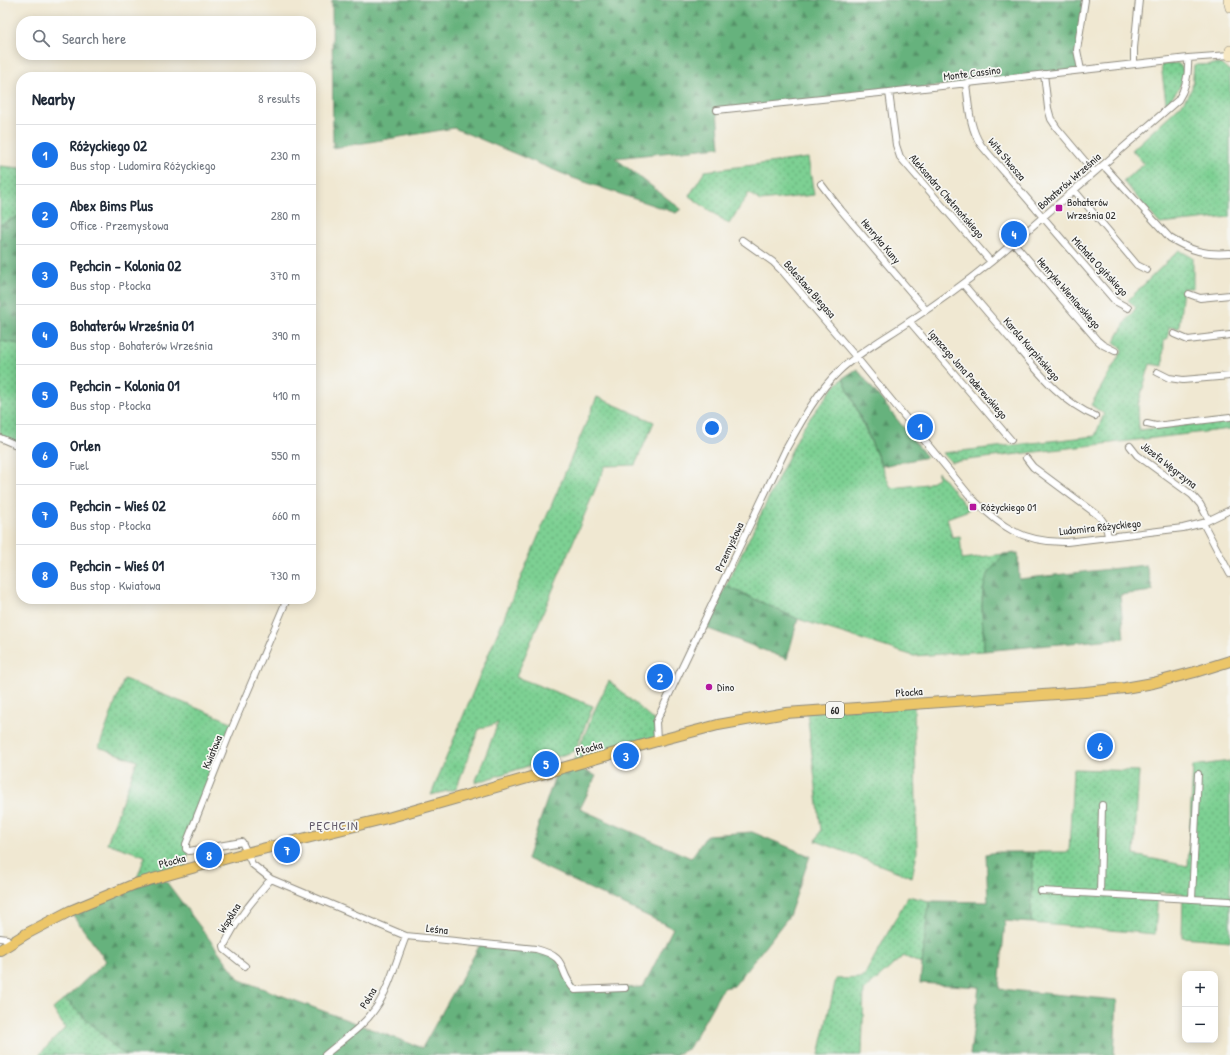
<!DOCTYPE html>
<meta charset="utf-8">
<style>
body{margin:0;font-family:"Patrick Hand",sans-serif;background:#f2f2f3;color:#1f2937}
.controls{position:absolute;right:12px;bottom:12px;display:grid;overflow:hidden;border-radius:8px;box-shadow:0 2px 10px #0003}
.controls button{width:36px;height:36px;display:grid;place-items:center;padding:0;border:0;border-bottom:1px solid #e0e1e3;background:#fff;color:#1f2937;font:20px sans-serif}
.you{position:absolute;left:712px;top:428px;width:14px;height:14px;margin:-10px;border:3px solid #fff;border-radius:50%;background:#1a73e8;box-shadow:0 0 0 6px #1a73e833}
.badge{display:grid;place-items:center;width:26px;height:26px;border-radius:50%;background:#1a73e8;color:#fff;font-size:13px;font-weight:700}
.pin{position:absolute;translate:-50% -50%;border:2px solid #fff;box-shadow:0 1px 4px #0006}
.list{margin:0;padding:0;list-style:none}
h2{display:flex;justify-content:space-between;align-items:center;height:52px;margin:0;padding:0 16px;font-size:17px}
h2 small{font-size:13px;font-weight:400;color:#747a83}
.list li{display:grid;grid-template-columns:26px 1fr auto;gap:12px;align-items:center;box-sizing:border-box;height:60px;padding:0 16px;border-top:1px solid #e0e1e3}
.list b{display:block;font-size:15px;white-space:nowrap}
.list p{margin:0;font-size:13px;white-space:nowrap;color:#747a83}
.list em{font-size:13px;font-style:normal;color:#747a83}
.icon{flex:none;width:22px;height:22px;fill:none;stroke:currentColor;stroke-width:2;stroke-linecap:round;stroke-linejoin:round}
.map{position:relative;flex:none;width:1230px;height:1055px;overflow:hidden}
.search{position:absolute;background:#fff;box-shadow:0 2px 10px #0003;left:16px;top:16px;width:300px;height:44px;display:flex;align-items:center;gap:10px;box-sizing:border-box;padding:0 14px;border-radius:16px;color:#747a83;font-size:15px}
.panel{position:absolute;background:#fff;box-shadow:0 2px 10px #0003;left:16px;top:72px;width:300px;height:532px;border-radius:16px}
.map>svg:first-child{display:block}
.grass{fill:url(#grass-dots);stroke:#547e5f}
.forest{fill:url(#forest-firs);stroke:#486e54}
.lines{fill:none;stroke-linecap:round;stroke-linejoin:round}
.street-casing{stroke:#8e8a7e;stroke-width:8}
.secondary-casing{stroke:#8e8a7e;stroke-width:10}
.primary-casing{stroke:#8e8a7e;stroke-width:12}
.street{stroke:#fff;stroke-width:6}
.secondary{stroke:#f7e8c3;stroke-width:9}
.primary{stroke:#ecc669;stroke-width:10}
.poi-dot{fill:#b5179e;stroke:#f6f6f2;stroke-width:1.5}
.labels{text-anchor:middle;stroke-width:3.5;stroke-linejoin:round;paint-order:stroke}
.shield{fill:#f6f6f2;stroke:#686867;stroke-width:1}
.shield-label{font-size:10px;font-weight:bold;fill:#2b2b2b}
.street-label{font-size:11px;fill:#2b2b2b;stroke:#f6f6f2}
.poi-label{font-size:11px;fill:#2b2b2b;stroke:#f6f6f2;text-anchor:start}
.quarter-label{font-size:13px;letter-spacing:1px;fill:#635b6a;stroke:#f6f6f2}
</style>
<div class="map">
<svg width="1230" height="1055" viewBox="0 0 1230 1055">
<defs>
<pattern id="grass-dots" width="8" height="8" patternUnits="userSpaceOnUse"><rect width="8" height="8" fill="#7dd093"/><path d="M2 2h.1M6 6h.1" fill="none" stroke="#67a978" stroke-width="1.8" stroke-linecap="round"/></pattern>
<pattern id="forest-firs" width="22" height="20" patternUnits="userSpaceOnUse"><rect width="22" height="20" fill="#66b27d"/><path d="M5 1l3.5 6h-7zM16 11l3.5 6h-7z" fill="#549167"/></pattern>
</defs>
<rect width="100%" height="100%" fill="#f6f6f2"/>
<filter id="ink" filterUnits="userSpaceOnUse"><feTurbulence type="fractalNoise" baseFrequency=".025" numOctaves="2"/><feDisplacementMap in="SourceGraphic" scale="8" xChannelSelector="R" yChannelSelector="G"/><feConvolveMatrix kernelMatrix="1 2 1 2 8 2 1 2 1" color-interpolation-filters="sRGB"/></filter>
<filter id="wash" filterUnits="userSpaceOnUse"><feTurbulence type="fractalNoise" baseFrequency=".012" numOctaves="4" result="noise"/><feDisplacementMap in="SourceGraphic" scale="16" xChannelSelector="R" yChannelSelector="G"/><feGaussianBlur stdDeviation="0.9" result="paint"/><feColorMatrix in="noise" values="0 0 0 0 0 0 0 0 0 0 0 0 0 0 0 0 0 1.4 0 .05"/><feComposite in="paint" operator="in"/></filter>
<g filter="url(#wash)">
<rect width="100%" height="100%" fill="#f0e8d2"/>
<path class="grass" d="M1177,63c16,9 -1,32 -11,40l-5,-38z
M1220,64l10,7v146l-70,7 -37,-43 21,-17 -12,-14 51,-47 9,-15 2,-23z
M808,158l6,37 -54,6 -11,-8 -20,31 -40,-28 16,-25z
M0,166l21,2v47l-21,10z
M1179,250l14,8v30h-10l-4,40 -10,-1 -1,11 -4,3 -1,25 -13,-2 -12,41 1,25 91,-10v9l-279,33 -8,-9 152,-17 9,-22 -13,-9 32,-56 -9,-7 14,-24 8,-10 -8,-8z
M0,341l21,3v103l-21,-9z
M843,378l48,110 36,-4 11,-6v-6l31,38 -22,8 5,19 8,-1 2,23 42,-5c-5,7 -14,15 -17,23 -9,23 -3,49 -3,74l-70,5 -116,-37 -72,-33 77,-159 30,-39z
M597,397l57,25 -19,43 -30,1 -89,211 77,29 -18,45 -100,32 23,-60 -19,6 -23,60 -25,6 53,-130z
M124,679l110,44 -48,121 3,7 -5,19 -49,14 10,-28 -38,-13 30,-82 -38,-14z
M609,681l47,41 1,19 -85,24 24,-58z
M914,704l3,149 -5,24 -96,-36 5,-11 -14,-118z
M1230,761v180l-48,-4 1,-44 -25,-1 -3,42 -124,-11 2,-71h36l4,-83 66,2 -5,84 54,11 5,-100z
M908,896l21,5 -7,63 -19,-8 -39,35 -2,64h-43l17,-76 27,-1z
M65,999l54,52 9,4h-89l26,-27 -12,-19z"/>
<path class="forest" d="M332,0h753l-8,50 4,20 -364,41 3,36 -105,11 66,51 -5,4 -103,-35 -119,-50 -121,20z
M21,215v129l-21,-3v-116z
M857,369l70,88 -45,9 -39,-88z
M1018,553l1,26 127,-14 7,26 -33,4 4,43 -140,13c0,-25 -6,-51 3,-74 3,-8 12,-16 17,-23z
M726,586l72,33 -11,40 -81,-31z
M572,765l24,11 -16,33 111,49 16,-23 45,-3 58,24 -21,60 -55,70 -11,2 -34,60 -14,7h-547l-9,-4 -54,-52 41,-38 -36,-50 92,-35 78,104 182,68 59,-105 55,6 22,9 17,32 68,-3 30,-59 -146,-69 30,-89z
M998,852h35l-2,71 -26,-2 -6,68 118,11 -3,55h-144l9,-68 -59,-4 9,-82 59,1 -2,-48z"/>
</g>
<g filter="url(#ink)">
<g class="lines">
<defs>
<path id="street" d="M1134,64v-16l5,-48
M1081,70l-4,-20 8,-50
M1044,74l4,34 3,11 6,9 37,44
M966,84c3,21 3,43 15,61l134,156 13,7
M889,92l7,53 4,12 91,105
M717,110l172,-18 299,-34 42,-3
M1103,165l67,73c21,13 35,17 60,15
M821,184l20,26 85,100
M1074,190l63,75 10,5
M742,240l31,22 11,11 72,84 113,138c30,31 53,48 98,47l116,-14 20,-5 27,-13
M1013,242l84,98 6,5 12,6
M963,284c18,21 36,42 54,63 23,27 45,55 78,69
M1189,294l11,4 30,-3
M910,322l101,118
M1174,334l14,6 42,-5
M1157,372l12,6 14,2 47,-4
M1147,424l9,2 74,-9
M0,438l21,9
M1130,446l7,9 55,40 8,9 9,16
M1026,458l7,9 66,49c6,7 8,12 9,21
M1203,523l27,51
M287,599l-57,134 -44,111v5l3,2 53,-9 10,22 19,15 135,57 130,13c35,9 20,21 39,41l50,-2
M657,741l-1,-19 130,-273c15,-27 31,-57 53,-78 20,-19 46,-33 68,-48 29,-19 57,-39 84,-61l187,-162c8,-12 11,-26 10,-42
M1041,891l189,10
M1100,894l2,-89
M1192,899l6,-125
M0,938l7,1 4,5
M245,966l-20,-16 -1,-4c12,-26 29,-46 47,-67
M325,1055c17,-15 37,-27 50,-46 14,-19 22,-51 31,-73"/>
<path id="secondary" d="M1228,0l2,8
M1230,50v6"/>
<path id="primary" d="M0,950l26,-16 44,-23 65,-27 107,-30 149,-37 266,-76 61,-16 68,-12 299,-21 40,-4 28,-5 42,-11 35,-11"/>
</defs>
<use href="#street" class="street-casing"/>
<use href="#secondary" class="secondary-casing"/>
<use href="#primary" class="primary-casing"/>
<use href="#street" class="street"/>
<use href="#secondary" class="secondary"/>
<use href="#primary" class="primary"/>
</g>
</g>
<g class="poi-dot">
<rect x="1055" y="204" width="8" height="8" rx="2"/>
<rect x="969" y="503" width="8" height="8" rx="2"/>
<circle cx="709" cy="687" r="4"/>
</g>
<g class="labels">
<rect class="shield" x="826" y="702" width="18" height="16" rx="3"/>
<g class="shield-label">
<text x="835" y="714">60</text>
</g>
<g class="street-label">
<text transform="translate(972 73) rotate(-7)" y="4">Monte Cassino</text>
<text transform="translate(1007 159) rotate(50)" y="4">Wita Stwosza</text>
<text transform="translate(1069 181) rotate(-41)" y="4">Bohaterów Września</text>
<text transform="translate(947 196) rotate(49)" y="4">Aleksandra Chełmońskiego</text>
<text transform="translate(881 241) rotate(50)" y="4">Henryka Kuny</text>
<text transform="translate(1100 266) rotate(47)" y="4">Michała Ogińskiego</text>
<text transform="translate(810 289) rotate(49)" y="4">Bolesława Biegasa</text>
<text transform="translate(1069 293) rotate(49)" y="4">Henryka Wieniawskiego</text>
<text transform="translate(1032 349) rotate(49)" y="4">Karola Kurpińskiego</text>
<text transform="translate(968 374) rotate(49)" y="4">Ignacego Jana Paderewskiego</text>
<text transform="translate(1169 465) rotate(38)" y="4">Józefa Węgrzyna</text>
<text transform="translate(1100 527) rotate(-6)" y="4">Ludomira Różyckiego</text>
<text transform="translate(729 547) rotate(-65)" y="4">Przemysłowa</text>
<text transform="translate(909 692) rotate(-4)" y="4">Płocka</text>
<text transform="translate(589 748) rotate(-16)" y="4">Płocka</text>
<text transform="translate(212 752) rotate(-68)" y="4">Kwiatowa</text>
<text transform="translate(172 861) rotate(-15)" y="4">Płocka</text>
<text transform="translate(229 918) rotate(-58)" y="4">Wspólna</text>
<text transform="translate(437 929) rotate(6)" y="4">Leśna</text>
<text transform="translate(368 998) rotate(-59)" y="4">Polna</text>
</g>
<g class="poi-label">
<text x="1067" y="206">Bohaterów<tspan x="1067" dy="13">Września 02</tspan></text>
<text x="981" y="511">Różyckiego 01</text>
<text x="717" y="691">Dino</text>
</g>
<g class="quarter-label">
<text x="334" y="830">PĘCHCIN</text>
</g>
</g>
</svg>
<div class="controls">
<button>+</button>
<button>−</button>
</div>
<div class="you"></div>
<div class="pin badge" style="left:920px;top:427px">1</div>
<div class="pin badge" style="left:660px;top:677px">2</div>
<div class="pin badge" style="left:626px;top:756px">3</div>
<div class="pin badge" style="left:1014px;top:234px">4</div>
<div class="pin badge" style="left:546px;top:764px">5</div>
<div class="pin badge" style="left:1100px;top:746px">6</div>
<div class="pin badge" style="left:287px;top:850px">7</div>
<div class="pin badge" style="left:209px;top:855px">8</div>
<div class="search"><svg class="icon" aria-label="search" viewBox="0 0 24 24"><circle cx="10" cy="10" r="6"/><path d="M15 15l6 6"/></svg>Search here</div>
<section class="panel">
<h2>Nearby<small>8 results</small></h2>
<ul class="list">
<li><span class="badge">1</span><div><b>Różyckiego 02</b><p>Bus stop · Ludomira Różyckiego</p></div><em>230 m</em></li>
<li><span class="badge">2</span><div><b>Abex Bims Plus</b><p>Office · Przemysłowa</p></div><em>280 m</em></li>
<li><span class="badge">3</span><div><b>Pęchcin - Kolonia 02</b><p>Bus stop · Płocka</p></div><em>370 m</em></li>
<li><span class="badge">4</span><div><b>Bohaterów Września 01</b><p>Bus stop · Bohaterów Września</p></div><em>390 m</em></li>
<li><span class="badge">5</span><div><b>Pęchcin - Kolonia 01</b><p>Bus stop · Płocka</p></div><em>410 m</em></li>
<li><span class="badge">6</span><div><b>Orlen</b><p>Fuel</p></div><em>550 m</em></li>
<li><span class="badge">7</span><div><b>Pęchcin - Wieś 02</b><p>Bus stop · Płocka</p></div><em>660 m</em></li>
<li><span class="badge">8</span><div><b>Pęchcin - Wieś 01</b><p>Bus stop · Kwiatowa</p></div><em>730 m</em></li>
</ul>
</section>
</div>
